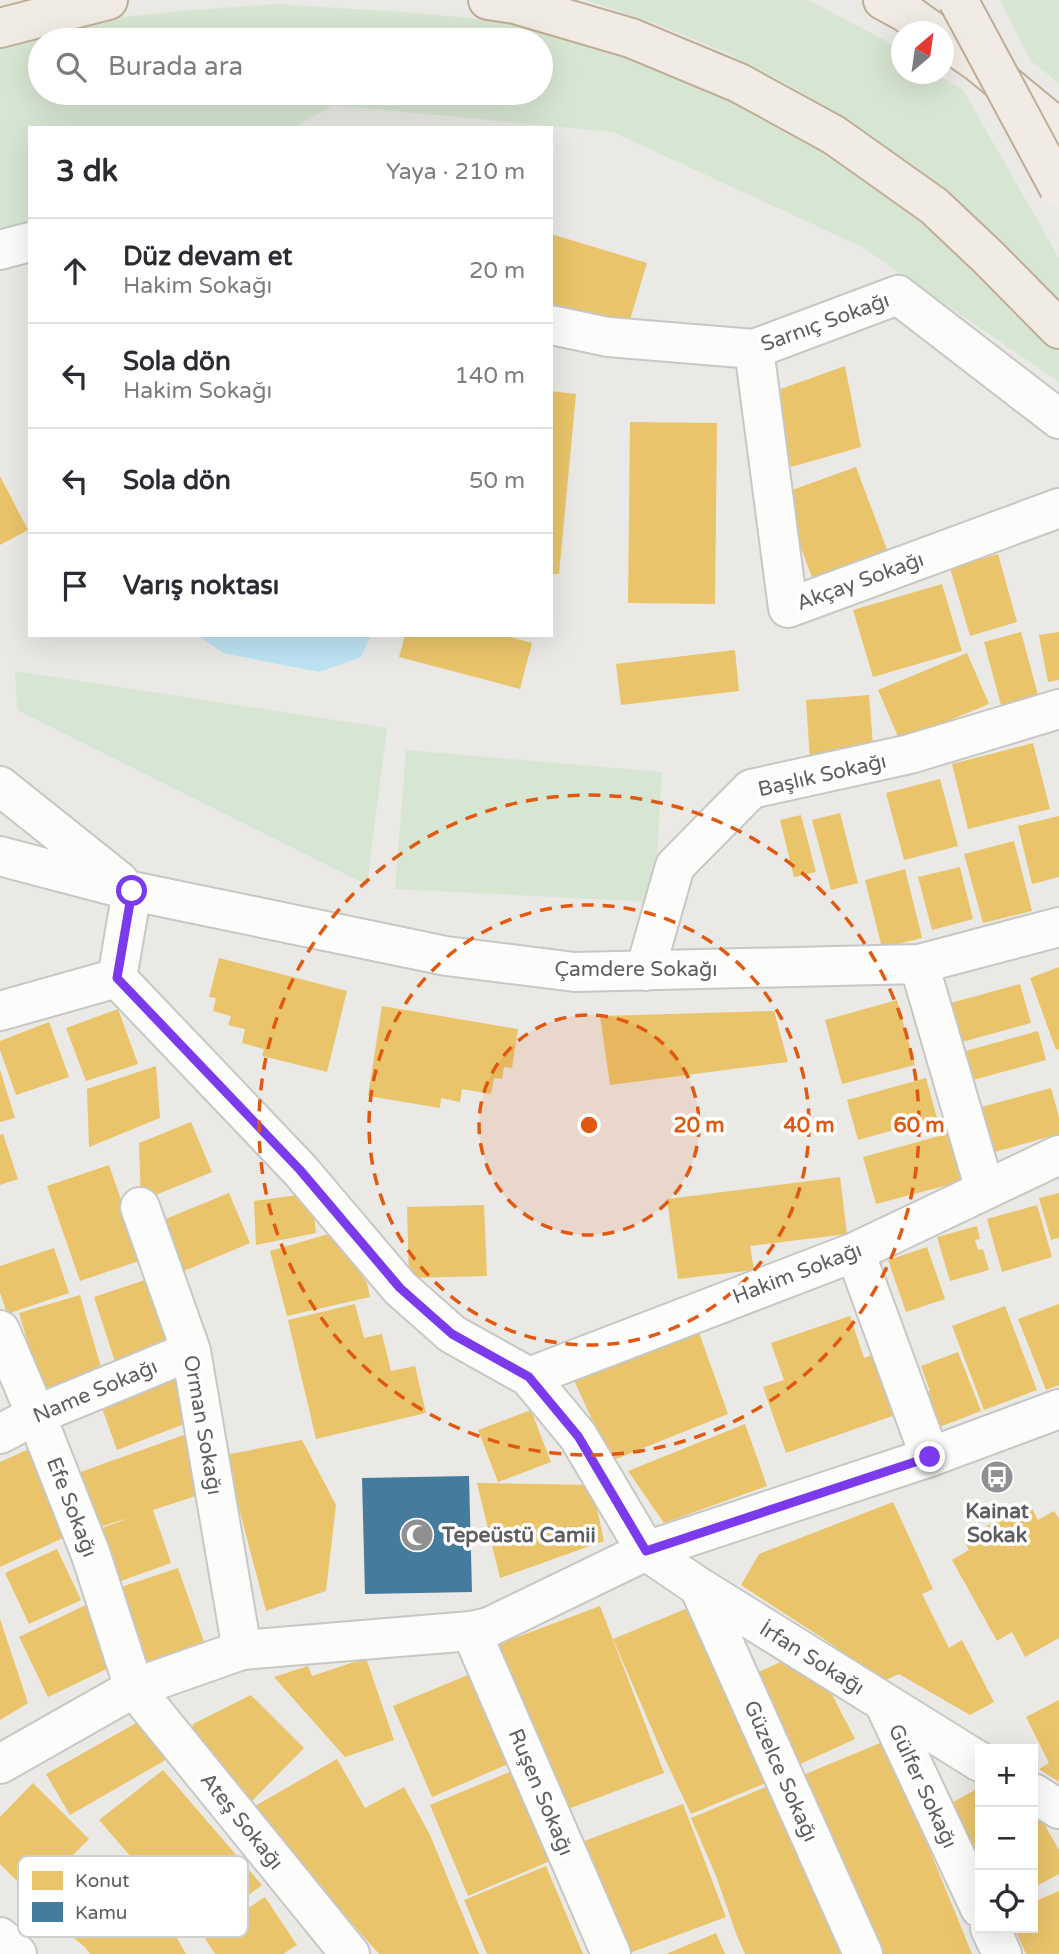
<!DOCTYPE html>
<html lang="tr">
<meta charset="utf-8">
<style>
body{margin:0;font-family:"Varela Round",sans-serif;background:#f7f7f7;color:#2b2b33}
.controls{position:absolute;right:21px;bottom:21px;display:grid;overflow:hidden;border-radius:0px;box-shadow:0 7px 28px #0002}
.controls button{width:63px;height:63px;display:grid;place-items:center;padding:0;border:0;border-bottom:2px solid #e1e1e2;background:#fff;color:#2b2b33;font:35px sans-serif}
.compass{position:absolute;left:891px;top:21px;width:63px;height:63px;border-radius:50%;background:#fff;box-shadow:0 7px 28px #0002;rotate:29deg}
.stop{position:absolute;width:21px;height:21px;margin:-16px;border:5px solid #7c3aed;border-radius:50%;background:#fff}
.stop.end{background:#7c3aed;border-color:#fff;box-shadow:0 2px 7px #0008}
.list{margin:0;padding:0;list-style:none}
h2{display:flex;justify-content:space-between;align-items:center;height:91px;margin:0;padding:0 28px;font-size:30px}
h2 small{font-size:23px;font-weight:400;color:#7c7c81}
.list li{display:grid;grid-template-columns:46px 1fr auto;gap:21px;align-items:center;box-sizing:border-box;height:105px;padding:0 28px;border-top:2px solid #e1e1e2}
.list b{display:block;font-size:26px;white-space:nowrap}
.list p{margin:0;font-size:23px;white-space:nowrap;color:#7c7c81}
.list em{font-size:23px;font-style:normal;color:#7c7c81}
.icon{flex:none;width:38px;height:38px;fill:none;stroke:currentColor;stroke-width:2;stroke-linecap:round;stroke-linejoin:round}
.map{position:relative;flex:none;width:1059px;height:1954px;overflow:hidden}
.search{position:absolute;background:#fff;box-shadow:0 7px 28px #0002;left:28px;top:28px;width:525px;height:77px;display:flex;align-items:center;gap:18px;box-sizing:border-box;padding:0 24px;border-radius:38px;color:#7c7c81;font-size:26px}
.panel{position:absolute;background:#fff;box-shadow:0 7px 28px #0002;left:28px;top:126px;width:525px;height:511px;border-radius:0px}
.map>svg:first-child{display:block}
.green{fill:#d7e6d2;fill-rule:evenodd}
.water{fill:#bde3f3}
.homes{fill:#e9c46a}
.public{fill:#457b9d}
.lines{fill:none;stroke-linecap:round;stroke-linejoin:round}
.minor-casing{stroke:#c7c7c6;stroke-width:42}
.tertiary-casing{stroke:#c7c7c6;stroke-width:42}
.trunk-casing{stroke:#c0ad96;stroke-width:42}
.minor{stroke:#fcfcfb;stroke-width:38}
.tertiary{stroke:#fcfcfb;stroke-width:38}
.trunk{stroke:#f0ece5;stroke-width:38}
.trunk-bridge-casing{stroke:#c0ad96;stroke-width:42;stroke-linecap:butt}
.trunk-bridge{stroke:#f0ece5;stroke-width:38}
.route{stroke:#7c3aed;stroke-width:9}
.ring{fill:none;stroke:#e15910;stroke-width:3.5;stroke-dasharray:12 9}
.labels{text-anchor:middle;stroke-width:7;stroke-linejoin:round;paint-order:stroke}
.street-label{font-size:21px;fill:#5c6063;stroke:#fff}
.poi-label{font-size:21px;font-weight:bold;fill:#5c6063;stroke:#fff}
.key{fill:#fff;stroke:#cecfd0;stroke-width:2}
.key-label{font-size:19px;fill:#5c6063}
.centre{fill:#e15910;stroke:#fff;stroke-width:3.5}
.ring-label{font-size:21px;text-anchor:middle;font-weight:bold;fill:#e15910;stroke:#fff;stroke-width:7;stroke-linejoin:round;paint-order:stroke}
</style>
<div class="map">
<svg width="1059" height="1954" viewBox="0 0 1059 1954">
<rect width="100%" height="100%" fill="#ebe9e6"/>
<path class="green" d="M585,0h223l75,39 18,12 1,23h35l26,16 96,168v43l-41,-43 -76,-71 -146,-98 -71,-37 -74,-30z
M1000,0h59v83l-28,-22z
M277,4l127,8 117,11 115,36 107,43 160,96 88,76 68,77v31l-197,-135 -249,-115 -280,-27 -40,23h-263v120l-30,11v-213l123,-29 68,-7zM40,40h501v53h-501z
M15,671l372,57 -20,157 -350,-175z
M406,750l256,22 -8,130 -259,-13z"/>
<path class="water" d="M197,635h174l-10,22 -42,15 -96,-19z"/>
<path class="homes" d="M551,234l96,29 -21,70 -75,-23z
M845,366l16,81 -70,20 -16,-76z
M551,391l25,3 -17,180h-8z
M630,422l87,1 -2,181 -87,-1z
M856,467l33,88 -75,28 -33,-89z
M0,476l28,54 -28,15z
M998,554l19,68 -47,14 -20,-68z
M942,584l20,67 -89,26 -20,-67z
M1021,632l17,63 -37,10 -17,-63z
M1059,632v48l-11,2 -9,-47z
M405,635h97l30,8 -12,46 -121,-32z
M735,650l4,41 -118,14 -5,-41z
M967,653l22,51 -89,37 -22,-51z
M869,695l5,62 -64,4 -4,-61z
M1033,743l17,66 -82,20 -16,-65z
M940,779l18,67 -54,14 -18,-67z
M840,813l18,70 -27,7 -19,-70z
M801,815l15,57 -22,5 -14,-57z
M1059,816v61l-27,7 -14,-58z
M1014,841l18,70 -49,12 -19,-69z
M960,867l13,52 -41,11 -14,-53z
M905,869l17,69 -40,10 -17,-68z
M219,958l128,33 -20,81 -65,-16 2,-7 -22,-6 3,-14 -17,-4 3,-9 -18,-5 3,-13 -7,-1z
M1059,967v82l-3,1 -26,-72z
M1020,984l11,39 -73,20 -11,-39z
M897,1000l18,65 -73,19 -17,-64z
M382,1006l136,23 -6,39 -8,-1 -2,12 -8,-1 -3,16 -29,-5 -2,13 -19,-4 -1,10 -72,-12z
M118,1009l20,55 -52,17 -20,-53z
M774,1011l14,51 -178,23 -10,-69z
M49,1022l20,55 -53,18 -16,-45v-9z
M1038,1031l8,29 -77,21 -7,-29z
M156,1066l4,52 -71,29 -2,-58z
M0,1070l15,48 -15,4z
M926,1078l11,40 -79,22 -11,-40z
M1051,1088l8,29v17l-68,19 -13,-45z
M191,1122l21,50 -71,29 -2,-58z
M950,1133l13,48 -87,23 -13,-47z
M3,1134l15,45 -18,6v-50z
M109,1165l33,95 -62,21 -33,-95z
M840,1177l7,57 -97,12 4,24 -76,9 -11,-80z
M229,1193l21,50 -71,30 -21,-51z
M312,1193l4,40 -60,12 -2,-44z
M1059,1193v45l-8,2 -12,-42z
M484,1205l3,71 -78,2 -2,-71z
M1037,1205l15,52 -50,15 -15,-53z
M977,1226l3,13 -5,1 3,10 5,-1 6,21 -39,11 -13,-44z
M332,1233l35,50 3,14 -83,19 -17,-65z
M927,1247l18,52 -39,13 -18,-52z
M54,1248l15,45 -62,21 -7,-22v-26z
M154,1277l22,69 -60,19 -22,-68z
M80,1295l23,79 -61,17 -23,-78z
M355,1304l9,34 18,-4 9,37 24,-5 11,47 -110,26 -28,-119z
M1059,1304v81l-13,5 -28,-71z
M1005,1306l32,84 -53,20 -32,-84z
M850,1316l14,42 16,-6 21,61 -115,40 -23,-66 21,-7 -13,-37z
M697,1327l31,87 -117,47 -39,-85z
M958,1352l23,59 -44,17 -14,-34 7,-3 -9,-25z
M174,1368l18,53 -75,29 -19,-53z
M531,1410l20,52 -53,20 -20,-52z
M745,1424l22,62 -103,37 -36,-52z
M184,1435l21,58 -52,17 18,53 -53,19 -19,-53 33,-12 -39,12 -21,-54z
M302,1440l34,65 -10,86 -60,20 -41,-156z
M38,1445l40,86 -78,36v-105z
M477,1483l115,2 12,56 -104,37z
M893,1502l40,87 -11,5 27,54 13,-8 32,62 -24,13 -71,-41 -17,8 -55,-41 -86,-56 18,-31z
M1029,1503l9,17 16,-9 5,8v119l-34,19 -13,-25 -15,9 -45,-81 17,-10 -6,-11z
M57,1549l24,51 -52,24 -24,-51z
M178,1568l26,74 -63,22 -26,-75z
M90,1603l29,60 -71,34 -29,-60z
M695,1605l78,175 -82,34 -27,-57 -51,-118z
M600,1606l64,167 -104,39 -64,-167z
M0,1619l28,84 -28,17z
M792,1657l34,26 29,56 -57,26 -42,-92z
M366,1658l28,82 -49,17 -71,-80 34,-11 4,10z
M475,1672l38,90 -81,35 -39,-91z
M251,1695l53,53 -52,53 -62,-61 3,-16z
M1059,1700v82l-20,-13 10,-6 -23,-46z
M145,1718l24,40 -99,57 -24,-41z
M885,1741l24,58 63,155h-95l-74,-179z
M337,1759l28,49 39,-21 26,48 49,119h-100l-56,-64 -68,-84z
M163,1770l99,115 -64,49 -99,-114z
M512,1771l38,90 -82,35 -38,-91z
M33,1783l56,56 -57,57 -32,-32v-47z
M773,1784l49,115 19,55h-96l-8,-18 -21,-60 -25,-58z
M980,1787v75l-32,-57z
M683,1804l43,113 -99,37 -48,-111z
M1033,1811l5,2 21,37v24l-26,14z
M123,1865l55,75 8,14h-96l-5,-7 -38,-30z
M546,1866l37,88h-96l-23,-54z
M1059,1891v63h-33l-12,-26h19v-26z
M265,1897l32,48 -14,9h-68l-11,-17z
M716,1933l9,21h-59z"/>
<path class="public" d="M469,1476l3,116 -107,2 -3,-116z"/>
<g class="lines">
<defs>
<path id="minor" d="M0,250l30,-8
M551,325l57,12 146,12 144,-54 161,124
M754,349l34,259 271,-100
M0,786l119,95
M0,856l132,35 314,65 129,16 344,-8 140,-37
M132,891l-15,87 183,192 100,118 52,46 77,43 49,59 68,115 53,36 281,175
M919,964l66,226
M645,971l30,-105 76,-77 159,-35 149,-45
M0,1011l117,-33
M140,1207l51,144 51,299
M855,1252l75,205
M0,1330l36,85 55,140 43,133 216,266
M529,1377l326,-125 204,-97
M0,1434l36,-19 155,-64
M699,1587l164,367
M471,1631l140,323
M884,1703l96,205
M1033,1793l26,16
M990,1928l12,26
M0,1937l17,17"/>
<path id="tertiary" d="M0,1764l134,-76 108,-38 229,-19 18,-4 157,-76 284,-94 129,-48"/>
<path id="trunk" d="M488,0l27,4 116,34 108,45 95,52 100,71 54,51 71,72
M883,0l22,12 28,20
M0,28l108,-28
M944,39l35,24 80,66"/>
</defs>
<use href="#minor" class="minor-casing"/>
<use href="#tertiary" class="tertiary-casing"/>
<use href="#trunk" class="trunk-casing"/>
<use href="#minor" class="minor"/>
<use href="#tertiary" class="tertiary"/>
<use href="#trunk" class="trunk"/>
<defs>
<path id="trunk-bridge" d="M958,0l101,188"/>
</defs>
<use href="#trunk-bridge" class="trunk-bridge-casing"/>
<use href="#trunk-bridge" class="trunk-bridge"/>
</g>
<g class="lines">
<path class="route" d="M132,891l-15,87 183,192 100,118 52,46 77,43 49,59 68,115 284,-94"/>
</g>
<circle cx="589" cy="1125" r="110" fill="#e15910" fill-opacity=".12"/>
<g class="ring">
<circle cx="589" cy="1125" r="110"/>
<circle cx="589" cy="1125" r="220"/>
<circle cx="589" cy="1125" r="330"/>
</g>
<defs>
<symbol id="bus-disc" viewBox="-11 -11 22 22"><circle r="9.5" fill="#8e9091" stroke="#fff"/><path d="M-5-6H5V4H4V6H2V4H-2V6H-4V4H-5ZM-3.5-4V0h7V-4ZM-3.5 1.2v1.5H-2V1.2ZM2 1.2v1.5H3.5V1.2Z" fill="#fff"/></symbol>
<symbol id="mosque-disc" viewBox="-11 -11 22 22"><circle r="9.5" fill="#8e9091" stroke="#fff"/><path d="M3.5-4.9A6 6 0 1 0 3.5 4.9A5 5 0 1 1 3.5-4.9Z" fill="#fff"/></symbol>
</defs>
<g fill-rule="evenodd">
<use href="#bus-disc" x="978" y="1458" width="38" height="38"/>
<use href="#mosque-disc" x="398" y="1516" width="38" height="38"/>
</g>
<g class="labels">
<g class="street-label">
<text transform="translate(825 322) rotate(-20)" y="7">Sarnıç Sokağı</text>
<text transform="translate(860 581) rotate(-20)" y="7">Akçay Sokağı</text>
<text transform="translate(822 775) rotate(-13)" y="7">Başlık Sokağı</text>
<text x="636" y="976">Çamdere Sokağı</text>
<text transform="translate(797 1273) rotate(-21)" y="7">Hakim Sokağı</text>
<text transform="translate(95 1391) rotate(-23)" y="7">Name Sokağı</text>
<text transform="translate(203 1425) rotate(80)" y="7">Orman Sokağı</text>
<text transform="translate(72 1507) rotate(69)" y="7">Efe Sokağı</text>
<text transform="translate(812 1658) rotate(32)" y="7">İrfan Sokağı</text>
<text transform="translate(781 1771) rotate(66)" y="7">Güzelce Sokağı</text>
<text transform="translate(923 1786) rotate(65)" y="7">Gülfer Sokağı</text>
<text transform="translate(541 1792) rotate(67)" y="7">Ruşen Sokağı</text>
<text transform="translate(242 1821) rotate(51)" y="7">Ateş Sokağı</text>
</g>
<g class="poi-label">
<text x="997" y="1518">Kainat<tspan x="997" dy="24">Sokak</tspan></text>
<text x="442" y="1542" text-anchor="start">Tepeüstü Camii</text>
</g>
</g>
<rect x="18" y="1856" width="230" height="81" rx="10" class="key"/>
<rect x="32" y="1871" width="31" height="19" fill="#e9c46a"/>
<rect x="32" y="1902" width="31" height="20" fill="#457b9d"/>
<g class="key-label">
<text x="75" y="1887">Konut</text>
<text x="75" y="1919">Kamu</text>
</g>
<circle cx="589" cy="1125" r="10" class="centre"/>
<g class="ring-label">
<text x="699" y="1132">20 m</text>
<text x="809" y="1132">40 m</text>
<text x="919" y="1132">60 m</text>
</g>
</svg>
<div class="controls">
<button>+</button>
<button>−</button>
<button><svg class="icon" aria-label="locate" viewBox="0 0 24 24"><circle cx="12" cy="12" r="6"/><path d="M12 2v4M12 18v4M2 12h4M18 12h4"/></svg></button>
</div>
<svg class="compass" viewBox="-18 -18 36 36"><path d="M0-13l5 13h-10z" fill="#e53935"/><path d="M0 13l5-13h-10z" fill="#7c7c81"/></svg>
<div class="stop" style="left:132px;top:891px"></div>
<div class="stop end" style="left:930px;top:1457px"></div>
<div class="search"><svg class="icon" aria-label="search" viewBox="0 0 24 24"><circle cx="10" cy="10" r="6"/><path d="M15 15l6 6"/></svg>Burada ara</div>
<section class="panel">
<h2>3 dk<small>Yaya · 210 m</small></h2>
<ul class="list">
<li><svg class="icon" aria-label="ahead" viewBox="0 0 24 24"><path d="M12 20V5M6 11l6-6 6 6"/></svg><div><b>Düz devam et</b><p>Hakim Sokağı</p></div><em>20 m</em></li>
<li><svg class="icon" aria-label="left" viewBox="0 0 24 24"><path d="M17 20v-9H6M10 6l-5 5 5 5"/></svg><div><b>Sola dön</b><p>Hakim Sokağı</p></div><em>140 m</em></li>
<li><svg class="icon" aria-label="left" viewBox="0 0 24 24"><path d="M17 20v-9H6M10 6l-5 5 5 5"/></svg><div><b>Sola dön</b></div><em>50 m</em></li>
<li><svg class="icon" aria-label="arrive" viewBox="0 0 24 24"><path d="M6 21V4h12l-3 4 3 4H6"/></svg><div><b>Varış noktası</b></div></li>
</ul>
</section>
</div>
